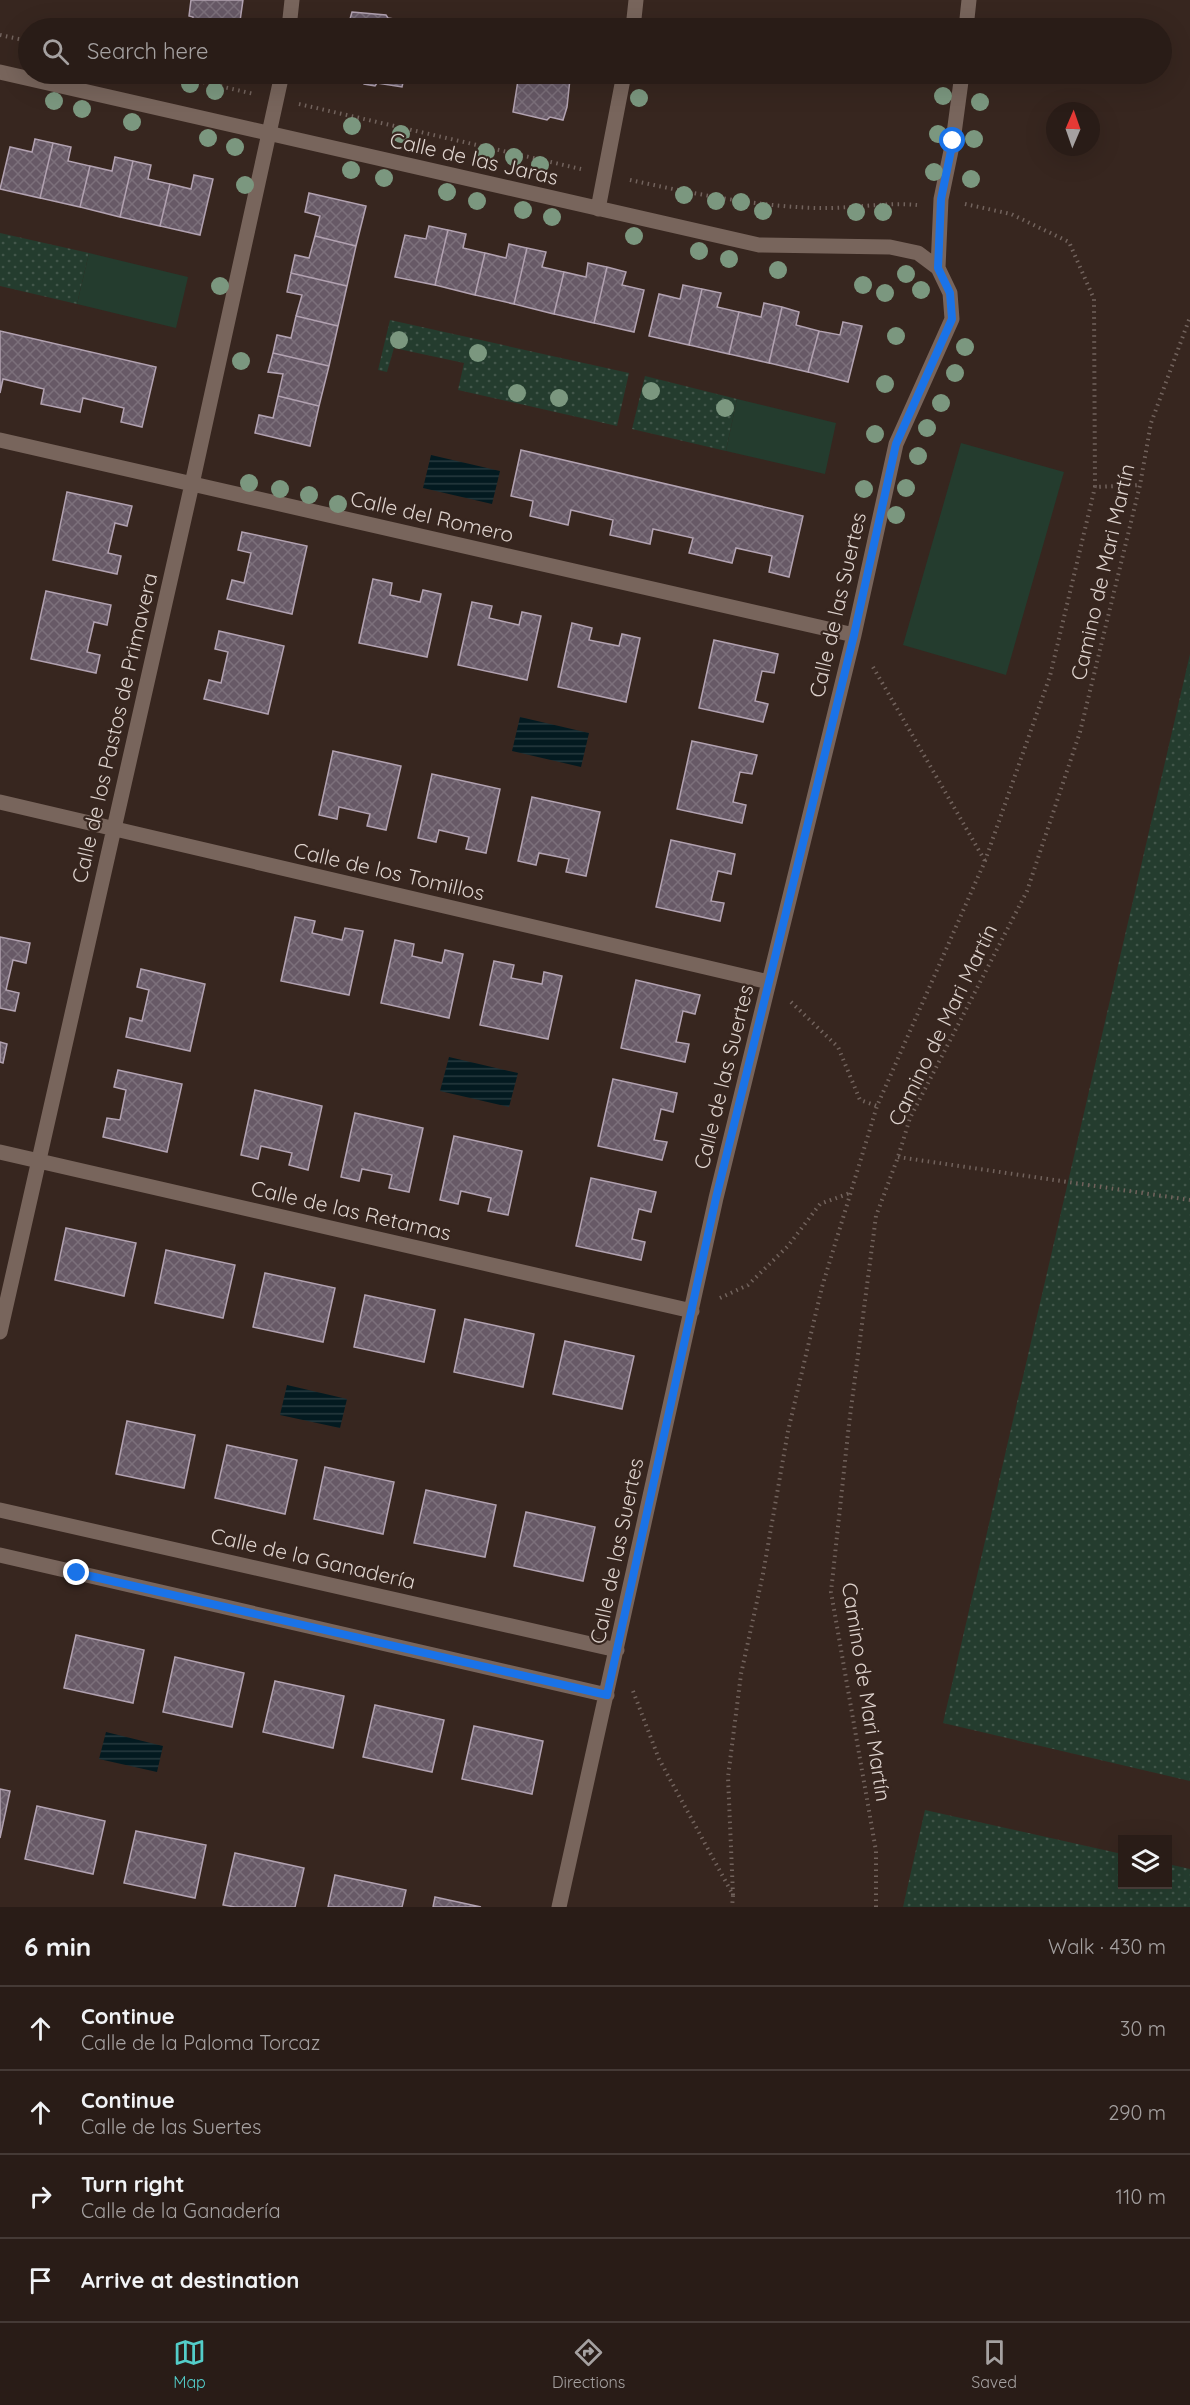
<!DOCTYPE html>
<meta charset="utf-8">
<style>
body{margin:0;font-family:Quicksand,sans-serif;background:#352924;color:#f1f3f6}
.controls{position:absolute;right:18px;bottom:18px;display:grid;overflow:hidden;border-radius:0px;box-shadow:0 6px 24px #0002}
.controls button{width:54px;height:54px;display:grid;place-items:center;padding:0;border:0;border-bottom:2px solid #453a36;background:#291c17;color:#f1f3f6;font:30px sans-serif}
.compass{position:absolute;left:1046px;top:102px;width:54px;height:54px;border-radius:50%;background:#291c17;box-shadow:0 6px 24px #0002;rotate:2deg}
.stop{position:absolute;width:18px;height:18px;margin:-14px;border:4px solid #1a73e8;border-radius:50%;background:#fff}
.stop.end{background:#1a73e8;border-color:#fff;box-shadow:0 2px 6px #0008}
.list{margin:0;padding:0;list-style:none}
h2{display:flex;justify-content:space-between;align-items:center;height:78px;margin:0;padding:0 24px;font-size:26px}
h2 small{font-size:20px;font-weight:400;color:#a5a1a1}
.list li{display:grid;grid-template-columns:39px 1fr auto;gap:18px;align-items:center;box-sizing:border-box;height:84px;padding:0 24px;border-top:2px solid #453a36}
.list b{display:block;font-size:22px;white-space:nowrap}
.list p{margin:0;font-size:20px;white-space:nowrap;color:#a5a1a1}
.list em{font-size:20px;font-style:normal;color:#a5a1a1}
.icon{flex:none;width:33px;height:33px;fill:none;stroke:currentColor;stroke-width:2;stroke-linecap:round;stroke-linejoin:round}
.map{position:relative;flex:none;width:1190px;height:1907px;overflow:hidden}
.search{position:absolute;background:#291c17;box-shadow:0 6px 24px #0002;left:18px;right:18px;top:18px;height:66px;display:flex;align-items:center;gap:15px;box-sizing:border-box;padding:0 21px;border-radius:33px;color:#a5a1a1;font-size:22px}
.sheet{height:414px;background:#291c17}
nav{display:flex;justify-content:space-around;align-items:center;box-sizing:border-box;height:84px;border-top:2px solid #453a36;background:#291c17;font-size:16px;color:#a5a1a1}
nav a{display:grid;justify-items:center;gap:3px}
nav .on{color:#53cdc9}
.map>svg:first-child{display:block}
.grass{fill:url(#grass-dots)}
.pitch{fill:#243c2e}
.water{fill:url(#water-rules)}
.building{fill:url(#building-cross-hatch);stroke:#b2a2b1;stroke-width:1.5}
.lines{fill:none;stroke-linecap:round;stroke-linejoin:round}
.path{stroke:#72635d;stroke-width:4;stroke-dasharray:1.5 4.5;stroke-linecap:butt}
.minor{stroke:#78655c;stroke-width:15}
.tree{fill:#7b977f}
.route{stroke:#1a73e8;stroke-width:8}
.labels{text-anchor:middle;stroke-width:4.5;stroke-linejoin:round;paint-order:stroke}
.street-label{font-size:21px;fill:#ddd2cd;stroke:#37261f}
</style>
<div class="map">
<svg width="1190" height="1907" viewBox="0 0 1190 1907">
<defs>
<pattern id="grass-dots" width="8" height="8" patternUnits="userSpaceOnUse" patternTransform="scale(1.5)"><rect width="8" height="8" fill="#243c2e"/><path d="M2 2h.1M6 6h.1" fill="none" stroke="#43574b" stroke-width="1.8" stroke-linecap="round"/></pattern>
<pattern id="water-rules" width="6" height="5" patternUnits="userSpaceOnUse" patternTransform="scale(1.5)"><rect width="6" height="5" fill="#031a20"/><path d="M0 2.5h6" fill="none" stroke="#273a3f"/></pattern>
<pattern id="building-cross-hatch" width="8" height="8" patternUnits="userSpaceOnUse" patternTransform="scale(1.5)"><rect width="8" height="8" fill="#675966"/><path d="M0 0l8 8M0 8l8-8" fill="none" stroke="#7c707b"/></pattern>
</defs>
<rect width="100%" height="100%" fill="#37261f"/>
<path class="grass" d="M0,233l89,20 -12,51 -77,-18z
M390,320l239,53 -12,53 -159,-36 6,-27 -70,-15 -7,24 -9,-2z
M645,376l92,23 -11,52 -94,-22z
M1190,654v1127l-247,-58z
M925,1810l197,44v30h46v-20l22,5v38h-287z"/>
<path class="pitch" d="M89,253l99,24 -12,51 -99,-24z
M737,399l99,24 -11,51 -99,-23z
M961,443l103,29 -58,203 -103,-30z"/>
<path class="water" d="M431,455l69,16 -8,33 -69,-16z
M520,717l69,16 -8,34 -69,-16z
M449,1057l69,16 -9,34 -69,-16z
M287,1385l60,14 -7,29 -60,-13z
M106,1732l57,14 -6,26 -58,-13z"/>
<path class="building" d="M191,0h52l-4,28h-47l1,-11 -4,-1z
M352,12l34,3 2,3 25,4 -1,6h-63l-1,-2z
M341,74h64l-3,13 -25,-4 -2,3 -11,-2 -2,-3 -20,-3z
M519,74l51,5 -3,28 -4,13 -13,-3 -3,3 -34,-8z
M533,74h38l-1,5z
M35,139l18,4 -13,55 -40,-9 10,-42 22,5z
M53,143l18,4 -3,14 22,5 -10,41 -40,-9z
M115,157l18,4 -13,56 -40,-10 10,-41 22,5z
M133,161l18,4 -3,14 22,5 -10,42 -40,-9z
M194,175l19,4 -13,56 -40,-9 10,-42 21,5z
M309,193l57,13 -10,40 -41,-10 5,-20 -15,-4z
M429,226l19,4 -13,55 -40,-8 10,-42 21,4z
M448,230l18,4 -3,14 22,5 -10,42 -40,-10z
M315,236l41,10 -9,40 -56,-13 4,-18 14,3z
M509,244l18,4 -13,56 -39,-9 10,-42 21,5z
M527,248l19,4 -4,15 22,5 -10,42 -40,-10z
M588,263l19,4 -13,56 -40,-9 10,-42 22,5z
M607,267l19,5 -4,13 22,5 -10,42 -40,-9z
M291,273l56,13 -9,40 -42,-10 6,-21 -15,-3z
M683,285l19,4 -13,56 -40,-9 10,-42 21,5z
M702,289l19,4 -4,14 22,5 -10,42 -40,-9z
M764,303l18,4 -13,56 -40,-9 10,-42 22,5z
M782,307l17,5 -3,13 23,6 -11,41 -39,-9z
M296,316l42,10 -9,40 -56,-13 4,-18 14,3z
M843,322l19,4 -14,56 -40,-10 11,-41 21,4z
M0,331l156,36 -14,60 -21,-5 3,-14 -41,-10 -3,14 -39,-8 3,-15 -41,-10 -3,14z
M273,353l56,13 -10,40 -41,-10 5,-22 -15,-2z
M278,396l41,10 -9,40 -55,-13 4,-18 14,3z
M521,450l282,66 -14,61 -20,-5 3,-16 -36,-8 -4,15 -43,-10 4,-15 -40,-9 -3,15 -40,-9 3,-15 -42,-10 -3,15 -38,-9 3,-15 -22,-5z
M67,492l65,14 -5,20 -12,-3 -7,30 13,3 -4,18 -64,-14z
M242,532l65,14 -15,68 -65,-15 5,-19 12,3 7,-30 -13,-3z
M373,579l19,4 -2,12 30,7 3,-12 18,4 -14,63 -68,-14z
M46,591l65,14 -4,20 -13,-3 -7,30 13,3 -4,18 -65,-14z
M472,602l20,4 -3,12 30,7 3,-13 19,4 -14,64 -69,-15z
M572,623l20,5 -3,12 30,6 3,-12 18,4 -14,64 -68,-15z
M219,631l65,15 -16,68 -64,-15 5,-19 12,3 7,-31 -13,-3z
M714,640l64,14 -4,19 -12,-2 -7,30 13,3 -5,18 -64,-14z
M692,741l65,14 -5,19 -12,-2 -7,30 13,3 -4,18 -65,-14z
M333,751l68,15 -15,64 -19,-4 3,-12 -31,-7 -2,12 -18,-4z
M432,774l68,15 -14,64 -20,-4 3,-12 -30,-7 -3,12 -18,-4z
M532,797l68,15 -14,64 -20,-4 3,-13 -30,-6 -3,12 -18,-4z
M671,840l64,14 -4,20 -13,-3 -7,30 13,2 -4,18 -64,-14z
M295,917l20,4 -3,12 30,7 3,-12 18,3 -14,64 -68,-14z
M0,937l30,6 -4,20 -13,-3 -7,30 13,3 -4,18 -15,-3z
M395,940l19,4 -2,12 30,7 3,-13 18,4 -14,64 -68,-15z
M494,961l20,4 -3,13 31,6 2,-12 18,4 -14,63 -68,-14z
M141,969l64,15 -15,67 -64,-14 4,-19 12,3 7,-31 -12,-3z
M636,980l64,15 -5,19 -12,-3 -7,31 13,2 -4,18 -64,-14z
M0,1042l7,2 -4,19 -3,-1z
M118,1070l64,14 -15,68 -64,-15 4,-19 13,2 6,-30 -12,-3z
M613,1079l64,14 -4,19 -12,-3 -7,31 13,2 -5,18 -64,-14z
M255,1090l67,16 -14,64 -19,-5 3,-12 -31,-7 -3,13 -17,-4z
M355,1113l68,15 -14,64 -20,-4 3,-13 -30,-6 -3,12 -18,-4z
M454,1136l68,15 -14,64 -20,-4 3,-13 -30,-7 -3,13 -18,-4z
M591,1178l65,14 -5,20 -12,-3 -7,30 13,3 -4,18 -65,-14z
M66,1228l70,15 -12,53 -69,-16z
M166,1250l69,15 -12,53 -68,-15z
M265,1273l70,15 -12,54 -70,-15z
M365,1295l70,15 -11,52 -70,-15z
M465,1319l69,15 -11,53 -69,-15z
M565,1341l69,15 -12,53 -69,-15z
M127,1421l68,14 -11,53 -68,-14z
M227,1445l70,15 -12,54 -70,-16z
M325,1467l69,15 -11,52 -69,-15z
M426,1490l70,15 -11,52 -71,-14z
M526,1512l69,15 -12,54 -69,-15z
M76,1635l68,15 -11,53 -69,-15z
M175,1657l69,16 -12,54 -69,-15z
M275,1681l69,15 -11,52 -70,-16z
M375,1705l69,15 -12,52 -69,-15z
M474,1726l69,15 -11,53 -70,-15z
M0,1789l10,2 -10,47z
M37,1806l68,15 -12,53 -68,-15z
M136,1831l70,14 -11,53 -71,-15z
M235,1853l69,15 -9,39h-60l-12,-2z
M335,1875l71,15 -4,17h-74z
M435,1897l46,10h-48z"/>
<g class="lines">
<path class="path" d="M0,35l28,6
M168,74l86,20
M299,104l282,65
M630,180c61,13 123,26 186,28 32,1 70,-6 101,-3
M965,204l46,10 58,28 25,57 1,188 45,-2
M873,667l112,194
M791,1002l47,45 22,53 17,6
M898,1157l292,43
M720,1298l28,-13 40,-39 32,-42 30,-11
M633,1691l26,68 74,136 -1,12
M733,1895l-5,-118 13,-103 22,-100 25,-143 34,-144 55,-181 108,-245 65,-185 45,-189
M876,1907v-56l-45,-259 18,-168 27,-208 22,-59 12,-39 117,-227 53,-159 60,-247 11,-62 39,-106"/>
<path class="minor" d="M289,28l3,-28
M633,28l3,-28
M966,28l3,-28
M0,72l759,173 131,2 28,6 20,15
M598,209l26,-135
M0,440l854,195
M0,802l769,180
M0,1152l692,159
M0,1332l192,-848 90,-410
M0,1510l617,140
M0,1555l607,140
M559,1907l157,-709 138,-563 42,-191 56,-125 -2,-26 -12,-25 3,-69 12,-58 9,-67"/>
</g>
<g class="tree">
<circle cx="190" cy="84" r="9"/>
<circle cx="215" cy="91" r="9"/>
<circle cx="943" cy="96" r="9"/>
<circle cx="639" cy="98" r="9"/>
<circle cx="54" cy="101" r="9"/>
<circle cx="980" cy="102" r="9"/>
<circle cx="82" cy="109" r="9"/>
<circle cx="132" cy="122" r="9"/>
<circle cx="352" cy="126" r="9"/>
<circle cx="401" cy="134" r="9"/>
<circle cx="938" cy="134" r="9"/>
<circle cx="208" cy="138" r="9"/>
<circle cx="974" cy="139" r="9"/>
<circle cx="235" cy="147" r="9"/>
<circle cx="486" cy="152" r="9"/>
<circle cx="514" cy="157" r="9"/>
<circle cx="540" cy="165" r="9"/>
<circle cx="351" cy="170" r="9"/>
<circle cx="934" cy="172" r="9"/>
<circle cx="384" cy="178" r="9"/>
<circle cx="971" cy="179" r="9"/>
<circle cx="245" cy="185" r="9"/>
<circle cx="447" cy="192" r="9"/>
<circle cx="684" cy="195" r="9"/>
<circle cx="477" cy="201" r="9"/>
<circle cx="716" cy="201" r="9"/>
<circle cx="741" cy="202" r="9"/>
<circle cx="523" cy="210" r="9"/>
<circle cx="763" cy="211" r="9"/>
<circle cx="856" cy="212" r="9"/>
<circle cx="883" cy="212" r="9"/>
<circle cx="552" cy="217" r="9"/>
<circle cx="634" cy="236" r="9"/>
<circle cx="699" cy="251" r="9"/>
<circle cx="729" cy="259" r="9"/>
<circle cx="778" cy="270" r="9"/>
<circle cx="906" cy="274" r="9"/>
<circle cx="863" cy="285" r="9"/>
<circle cx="220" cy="286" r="9"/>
<circle cx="921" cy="290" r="9"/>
<circle cx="885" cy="293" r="9"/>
<circle cx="896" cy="336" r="9"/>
<circle cx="399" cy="340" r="9"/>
<circle cx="965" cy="347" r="9"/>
<circle cx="478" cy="353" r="9"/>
<circle cx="241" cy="361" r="9"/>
<circle cx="955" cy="373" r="9"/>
<circle cx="885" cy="384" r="9"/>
<circle cx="651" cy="391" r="9"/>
<circle cx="517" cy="393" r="9"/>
<circle cx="559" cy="398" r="9"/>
<circle cx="941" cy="403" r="9"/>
<circle cx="725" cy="408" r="9"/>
<circle cx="927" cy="428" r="9"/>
<circle cx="875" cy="434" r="9"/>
<circle cx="918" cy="456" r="9"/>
<circle cx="249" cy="483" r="9"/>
<circle cx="906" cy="488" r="9"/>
<circle cx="280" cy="489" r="9"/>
<circle cx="864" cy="489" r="9"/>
<circle cx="309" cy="495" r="9"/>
<circle cx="338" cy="504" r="9"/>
<circle cx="896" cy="515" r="9"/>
</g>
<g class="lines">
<path class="route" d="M77,1573l530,122 109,-497 138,-563 42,-191 56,-125 -2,-26 -12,-25 3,-69 12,-58"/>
</g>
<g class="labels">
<g class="street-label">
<text transform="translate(474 159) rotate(13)" y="7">Calle de las Jaras</text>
<text transform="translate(432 517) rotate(13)" y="7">Calle del Romero</text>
<text transform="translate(1103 572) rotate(-77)" y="7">Camino de Mari Martín</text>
<text transform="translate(838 605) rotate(-77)" y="7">Calle de las Suertes</text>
<text transform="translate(115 728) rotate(-77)" y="7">Calle de los Pastos de Primavera</text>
<text transform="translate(389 872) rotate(13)" y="7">Calle de los Tomillos</text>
<text transform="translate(943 1025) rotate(-64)" y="7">Camino de Mari Martín</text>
<text transform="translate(724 1077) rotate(-76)" y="7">Calle de las Suertes</text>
<text transform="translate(351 1211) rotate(13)" y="7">Calle de las Retamas</text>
<text transform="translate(617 1551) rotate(-78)" y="7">Calle de las Suertes</text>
<text transform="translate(313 1559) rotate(13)" y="7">Calle de la Ganadería</text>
<text transform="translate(866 1692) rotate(81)" y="7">Camino de Mari Martín</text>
</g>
</g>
</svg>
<div class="controls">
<button><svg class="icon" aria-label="layers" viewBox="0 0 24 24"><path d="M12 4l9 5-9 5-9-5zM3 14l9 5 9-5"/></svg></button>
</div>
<svg class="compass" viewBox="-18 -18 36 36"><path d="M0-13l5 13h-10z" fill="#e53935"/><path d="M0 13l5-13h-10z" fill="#a5a1a1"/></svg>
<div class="stop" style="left:953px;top:141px"></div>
<div class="stop end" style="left:77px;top:1573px"></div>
<div class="search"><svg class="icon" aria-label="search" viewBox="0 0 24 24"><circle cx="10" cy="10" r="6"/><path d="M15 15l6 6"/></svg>Search here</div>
</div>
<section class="sheet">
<h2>6 min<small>Walk · 430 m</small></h2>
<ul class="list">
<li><svg class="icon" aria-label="ahead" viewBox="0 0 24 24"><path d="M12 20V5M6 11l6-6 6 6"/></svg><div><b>Continue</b><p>Calle de la Paloma Torcaz</p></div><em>30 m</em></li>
<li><svg class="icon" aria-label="ahead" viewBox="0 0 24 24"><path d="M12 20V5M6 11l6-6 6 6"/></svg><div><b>Continue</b><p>Calle de las Suertes</p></div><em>290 m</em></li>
<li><svg class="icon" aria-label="right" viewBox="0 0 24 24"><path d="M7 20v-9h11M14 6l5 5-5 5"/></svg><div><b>Turn right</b><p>Calle de la Ganadería</p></div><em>110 m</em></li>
<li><svg class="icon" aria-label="arrive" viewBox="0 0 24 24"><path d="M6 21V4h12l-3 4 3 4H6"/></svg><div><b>Arrive at destination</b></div></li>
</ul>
</section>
<nav>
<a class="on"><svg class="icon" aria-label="map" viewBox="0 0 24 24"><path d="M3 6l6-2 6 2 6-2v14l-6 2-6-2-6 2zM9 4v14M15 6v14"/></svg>Map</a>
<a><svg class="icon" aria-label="directions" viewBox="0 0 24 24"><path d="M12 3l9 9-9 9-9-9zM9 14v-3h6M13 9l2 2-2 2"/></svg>Directions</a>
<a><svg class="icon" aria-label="saved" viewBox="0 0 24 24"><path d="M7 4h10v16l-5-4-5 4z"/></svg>Saved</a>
</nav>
